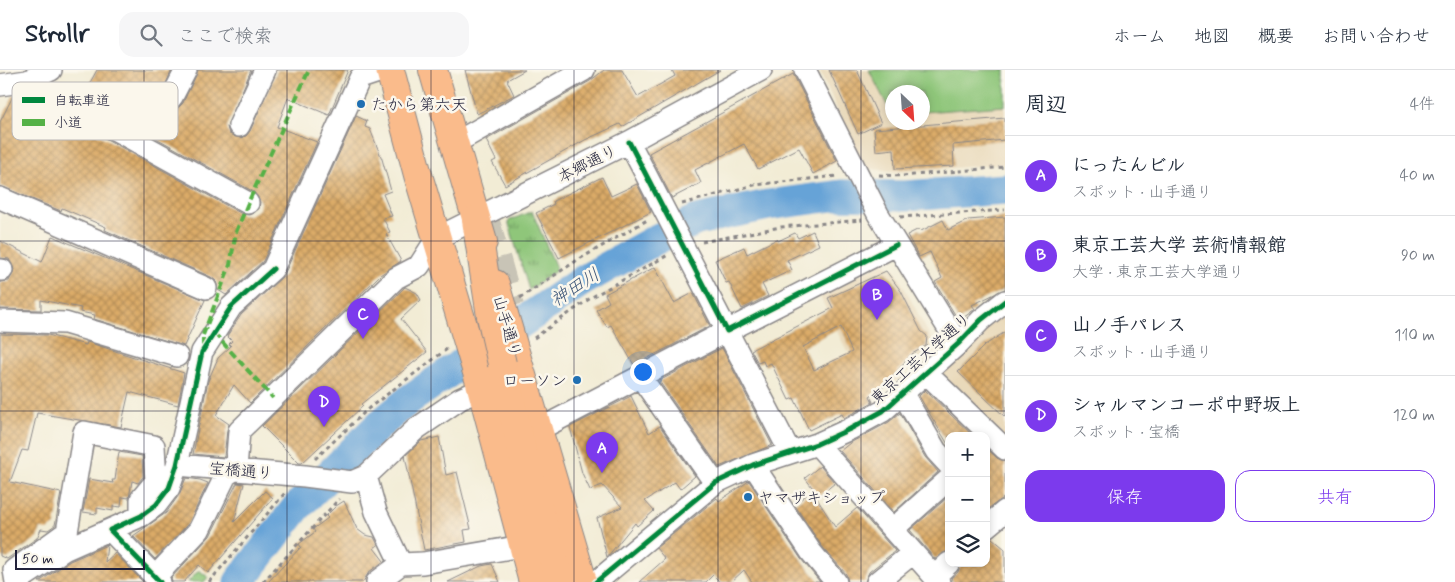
<!DOCTYPE html>
<html lang="ja">
<meta charset="utf-8">
<style>
body{margin:0;font-family:Mynerve,"Klee One",sans-serif;background:#f6f6f7;color:#1f2937}
.controls{position:absolute;right:15px;bottom:15px;display:grid;overflow:hidden;border-radius:10px;box-shadow:0 2px 8px #0003}
.controls button{width:45px;height:45px;display:grid;place-items:center;padding:0;border:0;border-bottom:1px solid #e0e1e3;background:#fff;color:#1f2937;font:25px sans-serif}
.compass{position:absolute;left:885px;top:15px;width:45px;height:45px;border-radius:50%;background:#fff;box-shadow:0 2px 8px #0003;rotate:155deg}
.scale{position:absolute;left:15px;bottom:12px;width:130px;box-sizing:border-box;padding-left:5px;border:2px solid #22223b;border-top:0;font-size:14px;line-height:18px;white-space:nowrap;color:#22223b;-webkit-text-stroke:4px #fbf7ec;paint-order:stroke}
.you{position:absolute;left:642px;top:301px;width:18px;height:18px;margin:-12px;border:4px solid #fff;border-radius:50%;background:#1a73e8;box-shadow:0 0 0 8px #1a73e833}
.badge{display:grid;place-items:center;width:32px;height:32px;border-radius:50%;background:#7c3aed;color:#fff;font-size:16px;font-weight:700}
.pin{position:absolute;translate:-50% -41px;filter:drop-shadow(0 1px 2px #0008)}
.pin::after{content:'';position:absolute;top:26px;width:18px;height:15px;background:inherit;clip-path:polygon(0 0,100% 0,50% 100%)}
.list{margin:0;padding:0;list-style:none}
h2{display:flex;justify-content:space-between;align-items:center;height:65px;margin:0;padding:0 20px;font-size:21px}
h2 small{font-size:16px;font-weight:400;color:#747a83}
.list li{display:grid;grid-template-columns:32px 1fr auto;gap:15px;align-items:center;box-sizing:border-box;height:80px;padding:0 20px;border-top:1px solid #e0e1e3}
.list b{display:block;font-size:19px;white-space:nowrap}
.list p{margin:0;font-size:16px;white-space:nowrap;color:#747a83}
.list em{font-size:16px;font-style:normal;color:#747a83}
.actions{display:flex;gap:10px;padding:15px 20px}
.actions a{flex:1;padding:11px 0;border:1px solid #7c3aed;border-radius:15px;text-align:center;font-size:18px;color:#7c3aed}
.actions .main{background:#7c3aed;color:#fff}
.icon{flex:none;width:28px;height:28px;fill:none;stroke:currentColor;stroke-width:2;stroke-linecap:round;stroke-linejoin:round}
.map{position:relative;flex:none;width:1005px;height:512px;overflow:hidden}
header{display:flex;align-items:center;gap:30px;box-sizing:border-box;height:70px;padding:0 25px;background:#fff;border-bottom:1px solid #e0e1e3}
header strong{font-size:24px}
nav{display:flex;gap:28px;margin-inline-start:auto;font-size:18px}
.search{width:350px;height:45px;background:#f6f6f7;display:flex;align-items:center;gap:12px;box-sizing:border-box;padding:0 18px;border-radius:15px;color:#747a83;font-size:19px}
main{display:flex}
aside{flex:1;background:#fff}
.map>svg:first-child{display:block}
.built{fill:#e9d9ba;fill-rule:evenodd}
.park{fill:url(#park-tufts);stroke:#58745a}
.pitch{fill:#8fc67a;stroke:#58745a}
.lines{fill:none;stroke-linecap:round;stroke-linejoin:round}
.river{stroke:#66a3d7;stroke-width:31}
.building{fill:url(#building-cross-hatch);fill-rule:evenodd}
.highway-tunnel{stroke:#c8c4b6;stroke-width:28;stroke-dasharray:28 14;stroke-linecap:butt}
.minor-casing{stroke:#8a8788;stroke-width:24}
.major-casing{stroke:#8a8788;stroke-width:30}
.highway-casing{stroke:#8a8788;stroke-width:30}
.path{stroke:#8a8788;stroke-width:3;stroke-dasharray:4 4;stroke-linecap:butt}
.minor{stroke:#fff;stroke-width:21}
.major{stroke:#fabb8b;stroke-width:28}
.highway{stroke:#fabb8b;stroke-width:28}
.highway-bridge-casing{stroke:#8a8788;stroke-width:30;stroke-linecap:butt}
.highway-bridge{stroke:#fabb8b;stroke-width:28}
.quiet{stroke:#55b146;stroke-width:4;stroke-dasharray:8 4;stroke-linecap:butt}
.cycleway-casing{stroke:#fbf7ec;stroke-width:8}
.cycleway{stroke:#00873e;stroke-width:5}
.grid{fill:none;stroke:#22223b;stroke-width:1;stroke-opacity:0.55}
.poi-dot{fill:#1f6fb2;stroke:#fbf7ec;stroke-width:2}
.labels{text-anchor:middle;stroke-width:5;stroke-linejoin:round;paint-order:stroke}
.poi-label{font-size:16px;fill:#22223b;stroke:#fbf7ec;text-anchor:start}
.street-label{font-size:16px;fill:#22223b;stroke:#fbf7ec}
.water-label{font-size:18px;font-style:italic;fill:#3d5679;stroke:#fbf7ec}
.key{fill:#fbf7ec;stroke:#bab7b7;stroke-width:1}
.key-label{font-size:14px;fill:#22223b}
</style>
<header>
<strong>Strollr</strong>
<div class="search"><svg class="icon" aria-label="search" viewBox="0 0 24 24"><circle cx="10" cy="10" r="6"/><path d="M15 15l6 6"/></svg>ここで検索</div>
<nav><a>ホーム</a><a>地図</a><a>概要</a><a>お問い合わせ</a></nav>
</header>
<main>
<div class="map">
<svg width="1005" height="512" viewBox="0 0 1005 512">
<defs>
<pattern id="park-tufts" width="24" height="20" patternUnits="userSpaceOnUse" patternTransform="scale(1.25)"><rect width="24" height="20" fill="#8fc67a"/><path d="M3 7l-1-3M5 7V3M7 7l1-3M15 17l-1-3M17 17v-4M19 17l1-3" fill="none" stroke="#74a065"/></pattern>
<pattern id="building-cross-hatch" width="8" height="8" patternUnits="userSpaceOnUse" patternTransform="scale(1.25)"><rect width="8" height="8" fill="#dbab67"/><path d="M0 0l8 8M0 8l8-8" fill="none" stroke="#b18b56"/></pattern>
</defs>
<rect width="100%" height="100%" fill="#fbf7ec"/>
<filter id="ink" filterUnits="userSpaceOnUse"><feTurbulence type="fractalNoise" baseFrequency=".02" numOctaves="2"/><feDisplacementMap in="SourceGraphic" scale="10" xChannelSelector="R" yChannelSelector="G"/><feConvolveMatrix kernelMatrix="1 2 1 2 8 2 1 2 1" color-interpolation-filters="sRGB"/></filter>
<filter id="wash" filterUnits="userSpaceOnUse"><feTurbulence type="fractalNoise" baseFrequency=".0096" numOctaves="4" result="noise"/><feDisplacementMap in="SourceGraphic" scale="20" xChannelSelector="R" yChannelSelector="G"/><feGaussianBlur stdDeviation="1.12" result="paint"/><feColorMatrix in="noise" values="0 0 0 0 0 0 0 0 0 0 0 0 0 0 0 0 0 1.4 0 .05"/><feComposite in="paint" operator="in"/></filter>
<g filter="url(#wash)">
<rect width="100%" height="100%" fill="#f2ecd5"/>
<path class="built" d="M819,0h186v94l-106,8 -35,-4zM892,22h30v30h-30z
M883,193l12,7 40,76 -36,33 -24,16 -19,-41 -9,-3 -28,-56z
M1005,240v128l-67,-63z"/>
<path class="park" d="M532,141l25,59 -28,20 -21,-69z
M199,500l9,7 -4,5h-16z"/>
<path class="pitch" d="M869,0h136v36l-82,6 -1,-20h-30v23z"/>
<g class="lines">
<path class="river" d="M239,512l58,-75 81,-81 32,-27 172,-118 75,-42 40,-19 71,-15 73,-10 64,1 100,-7"/>
</g>
<g id="blocks">
<path class="building" d="M97,0h75l-12,27 2,7 10,5 6,-1 5,-5 15,-33h53l-24,57 2,7 11,4 6,-2 4,-5 27,-61h71l-19,45 -41,-17 -11,29 40,15 -54,119 -37,34 -8,-5 -2,-9 -5,-4 -106,-47 1,-3 -44,-19 -1,3 -61,-25v-64l13,-26 12,-2 217,120 7,1 10,-6 1,-7 -6,-10 -172,-95z
M465,0h60l-18,10 7,15 -37,19z
M604,0h18l16,27 37,-21 -3,-6h48l-98,57 -2,-3 -35,16 -80,45 -13,-23 4,-2 -10,-20 104,-59z
M829,0h28l24,53 -23,11z
M793,4l44,87 -24,13 -14,-26 -41,21 -14,-25 -49,26 6,13 -29,15 -23,-45z
M356,46l11,5 -2,6 5,2 12,30 9,32 -8,3 9,22 -9,2 7,14 -4,2 15,27 -21,14 -130,128 -16,-18 -18,30 13,9 -2,6 -3,27 -31,-3 15,-73 10,-23 13,-12 -2,-2 3,-3 -5,-5 14,-21 43,-40z
M1005,48v22l-52,5 1,21 -59,3 -1,-20 -18,2 -2,-22z
M602,107l9,19 26,-12 14,28 -92,46 -23,-45 18,-9 -1,-3z
M1005,147v72l-33,16 3,4 -16,12 -24,-39 7,-4 -12,-26 -11,5 -12,-22 12,-6 2,2 22,-11 5,10 20,-10z
M813,161l6,14 -32,15 5,10 -30,14 6,12 -26,13 -13,-27 -3,1 -11,-23 29,-13 3,7 30,-15 1,2 17,-8 3,5z
M52,166l153,64 -21,46 -90,-27 1,-4 -15,-3 1,-4 -40,-8v10l-41,-1v-27l9,-1 5,-11 -5,-11 -9,-1v-17l42,21z
M655,197l19,36 19,-10 17,33 -76,39 -23,-40 -4,2 -11,-17 13,-8 -4,-8z
M886,201l15,20 20,40 6,5 -1,10 -14,8 -25,30 -17,12 3,6 -29,16 -2,-4 -33,16 -15,-32 -5,2 -18,-37 -6,3 -2,-5 -5,2 -7,-13 82,-42 -5,-10zM841,257l11,25 -38,18 -11,-23z
M405,217l12,6 4,7 -20,19 26,33 -66,52 2,2 -61,57h-3l-37,-37z
M1005,262v85l-47,-45 27,-27z
M0,264l48,1 38,10 1,-3 97,31 -6,32 -49,-13 -8,35 -84,-14 -9,38 -6,-1 -12,32 51,11 -5,27 -1,5 -7,5 -7,-1 -4,9 -30,21 -7,-3z
M722,278l50,97 -53,22 -60,-86z
M925,320l48,46h-24v10l-30,-50z
M631,326l18,37 11,-7 35,50 -15,13 -5,-7 -30,19 9,10 -17,15 -2,-3 -28,34 -10,-39 25,-11 -20,-22 -12,5 -8,-17 -12,-46z
M900,343l25,44 13,15 -44,40 -54,-61 10,-8 39,-21z
M439,367l7,38 11,-3 14,57 -7,1 2,12 -42,8 -19,-94 16,-15z
M986,378l11,10 8,3v36l-19,13z
M119,382l23,4 1,21 -5,6 -6,-2 -3,17 -7,-1 -1,10 -8,-1v5l-16,-3v6l-14,-2 6,-33 24,4 -1,-3h3z
M820,396l15,17 -16,13 -14,-18z
M186,408l14,2 8,3 -19,40 -34,36 -22,-23 33,-23 13,-18z
M749,411l52,78 19,23h-68l-8,-12 -13,12h-11l-7,-7 -7,7h-67l26,-23 -9,-11 61,-50 2,3z
M237,413l7,1 -10,38 31,-31 8,7 -65,75 -9,-8 -15,17h-12l-1,-4 39,-42z
M812,421l23,36 22,-19 38,43 -26,21 -4,10h-17l-2,-8 -25,-29 -27,-41z
M949,426v55l-14,8 -25,-29z
M344,431l13,28 8,6 9,2 4,8 -4,3 10,13 -15,11 -6,10h-95l33,-35 -2,-3 16,-12 -2,-3 15,-11 -2,-2 10,-10z
M992,468l13,11v33h-52l-2,-4 7,-6 3,-9h25v-24z
M107,475l-2,17 10,-9 28,29h-104l31,-21z
M492,494l8,18h-52l33,-16z"/>
</g>
</g>
<g filter="url(#ink)">
<use href="#blocks" fill-opacity="0" stroke="#8a8788" stroke-width="1"/>
<g class="lines">
<path class="highway-tunnel" d="M485,148l25,89"/>
<defs>
<path id="minor" d="M805,0l73,144 80,130
M27,11l221,122
M0,15l27,-4 24,-11
M172,27l14,-27
M239,56l26,-56
M629,72l98,189 169,-86
M455,73l129,-73
M0,128l206,90
M0,200h2
M0,251l65,2 112,33
M926,303l79,76
M640,306l75,107
M903,324l33,57 13,14
M538,360l189,-99 63,121
M817,374l122,138
M177,395l128,11 47,6 14,-6 50,-47 44,-30 22,-10
M753,395l58,87 25,30
M366,406l10,36 25,52
M141,446v-17l15,-18 -2,-35 -70,-14 -17,100 -53,38 2,12 48,-32 77,-34 15,-11 13,-17 8,-23 25,-113 29,-45 42,-38 87,-191 24,-8
M986,457l19,-16
M893,459l56,-50
M110,460l50,52
M155,507l44,-47 27,-55 10,-6 3,-38 157,-153 23,-12 18,-28 192,-96 132,-72
M934,507l15,-14
M377,512l24,-18 22,-1 99,-17
M596,512l119,-99 38,-18 64,-21 33,-15 33,-18 75,-67 23,-24 24,-19
M877,512l36,-29"/>
<path id="major" d="M390,0l28,105 61,204 54,203
M433,0l50,172
M495,214l88,298"/>
<path id="highway" d="M476,150l15,96
M502,294l21,91 37,127"/>
</defs>
<use href="#minor" class="minor-casing"/>
<use href="#major" class="major-casing"/>
<use href="#highway" class="highway-casing"/>
<path class="path" d="M879,105l23,1 103,-9
M682,134l72,-19 83,-9
M900,147l105,-7
M702,172l79,-15 81,-7
M520,228l56,-37 73,-42
M534,268l58,-41 76,-42
M315,389l54,-51 78,-59
M209,512l76,-89
M263,512l76,-83"/>
<use href="#minor" class="minor"/>
<use href="#major" class="major"/>
<use href="#highway" class="highway"/>
<defs>
<path id="highway-bridge" d="M491,246l11,48"/>
</defs>
<use href="#highway-bridge" class="highway-bridge-casing"/>
<use href="#highway-bridge" class="highway-bridge"/>
<path class="quiet" d="M214,263l59,65
M203,277v-12l27,-70 6,-33 12,-29 61,-133"/>
<defs>
<path id="cycleway" d="M629,72l98,189 169,-86
M160,512l-50,-52 31,-14 15,-11 13,-17 8,-23 25,-113 29,-45 42,-38
M596,512l119,-99 38,-18 64,-21 33,-15 33,-18 75,-67 23,-24 24,-19"/>
</defs>
<use href="#cycleway" class="cycleway-casing"/>
<use href="#cycleway" class="cycleway"/>
</g>
</g>
<path class="grid" d="M144,0v512M287,0v512M431,0v512M574,0v512M718,0v512M861,0v512M0,171h1005M0,341h1005"/>
<g class="poi-dot">
<circle cx="361" cy="34" r="5"/>
<circle cx="577" cy="310" r="5"/>
<circle cx="748" cy="427" r="5"/>
</g>
<g class="labels">
<g class="poi-label">
<text x="371" y="40">たから第六天</text>
<text x="567" y="316" text-anchor="end">ローソン</text>
<text x="758" y="433">ヤマザキショップ</text>
</g>
<g class="street-label">
<text transform="translate(587 93) rotate(-27)" y="6">本郷通り</text>
<text transform="translate(508 256) rotate(74)" y="6">山手通り</text>
<text transform="translate(920 288) rotate(-42)" y="6">東京工芸大学通り</text>
<text transform="translate(241 400) rotate(5)" y="6">宝橋通り</text>
</g>
<g class="water-label">
<text transform="translate(575 217) rotate(-33)" y="6">神田川</text>
</g>
</g>
<rect x="12" y="12" width="166" height="58" rx="8" class="key"/>
<rect x="22" y="27" width="23" height="6" fill="#00873e"/>
<rect x="22" y="49" width="23" height="7" fill="#55b146"/>
<g class="key-label">
<text x="54" y="35">自転車道</text>
<text x="54" y="57">小道</text>
</g>
</svg>
<div class="controls">
<button>+</button>
<button>−</button>
<button><svg class="icon" aria-label="layers" viewBox="0 0 24 24"><path d="M12 4l9 5-9 5-9-5zM3 14l9 5 9-5"/></svg></button>
</div>
<svg class="compass" viewBox="-18 -18 36 36"><path d="M0-13l5 13h-10z" fill="#e53935"/><path d="M0 13l5-13h-10z" fill="#747a83"/></svg>
<div class="scale">50 m</div>
<div class="you"></div>
<div class="pin badge" style="left:602px;top:403px">A</div>
<div class="pin badge" style="left:877px;top:250px">B</div>
<div class="pin badge" style="left:363px;top:269px">C</div>
<div class="pin badge" style="left:324px;top:357px">D</div>
</div>
<aside>
<h2>周辺<small>4件</small></h2>
<ul class="list">
<li><span class="badge">A</span><div><b>にったんビル</b><p>スポット · 山手通り</p></div><em>40 m</em></li>
<li><span class="badge">B</span><div><b>東京工芸大学 芸術情報館</b><p>大学 · 東京工芸大学通り</p></div><em>90 m</em></li>
<li><span class="badge">C</span><div><b>山ノ手パレス</b><p>スポット · 山手通り</p></div><em>110 m</em></li>
<li><span class="badge">D</span><div><b>シャルマンコーポ中野坂上</b><p>スポット · 宝橋</p></div><em>120 m</em></li>
</ul>
<div class="actions"><a class="main">保存</a><a>共有</a></div>
</aside>
</main>
